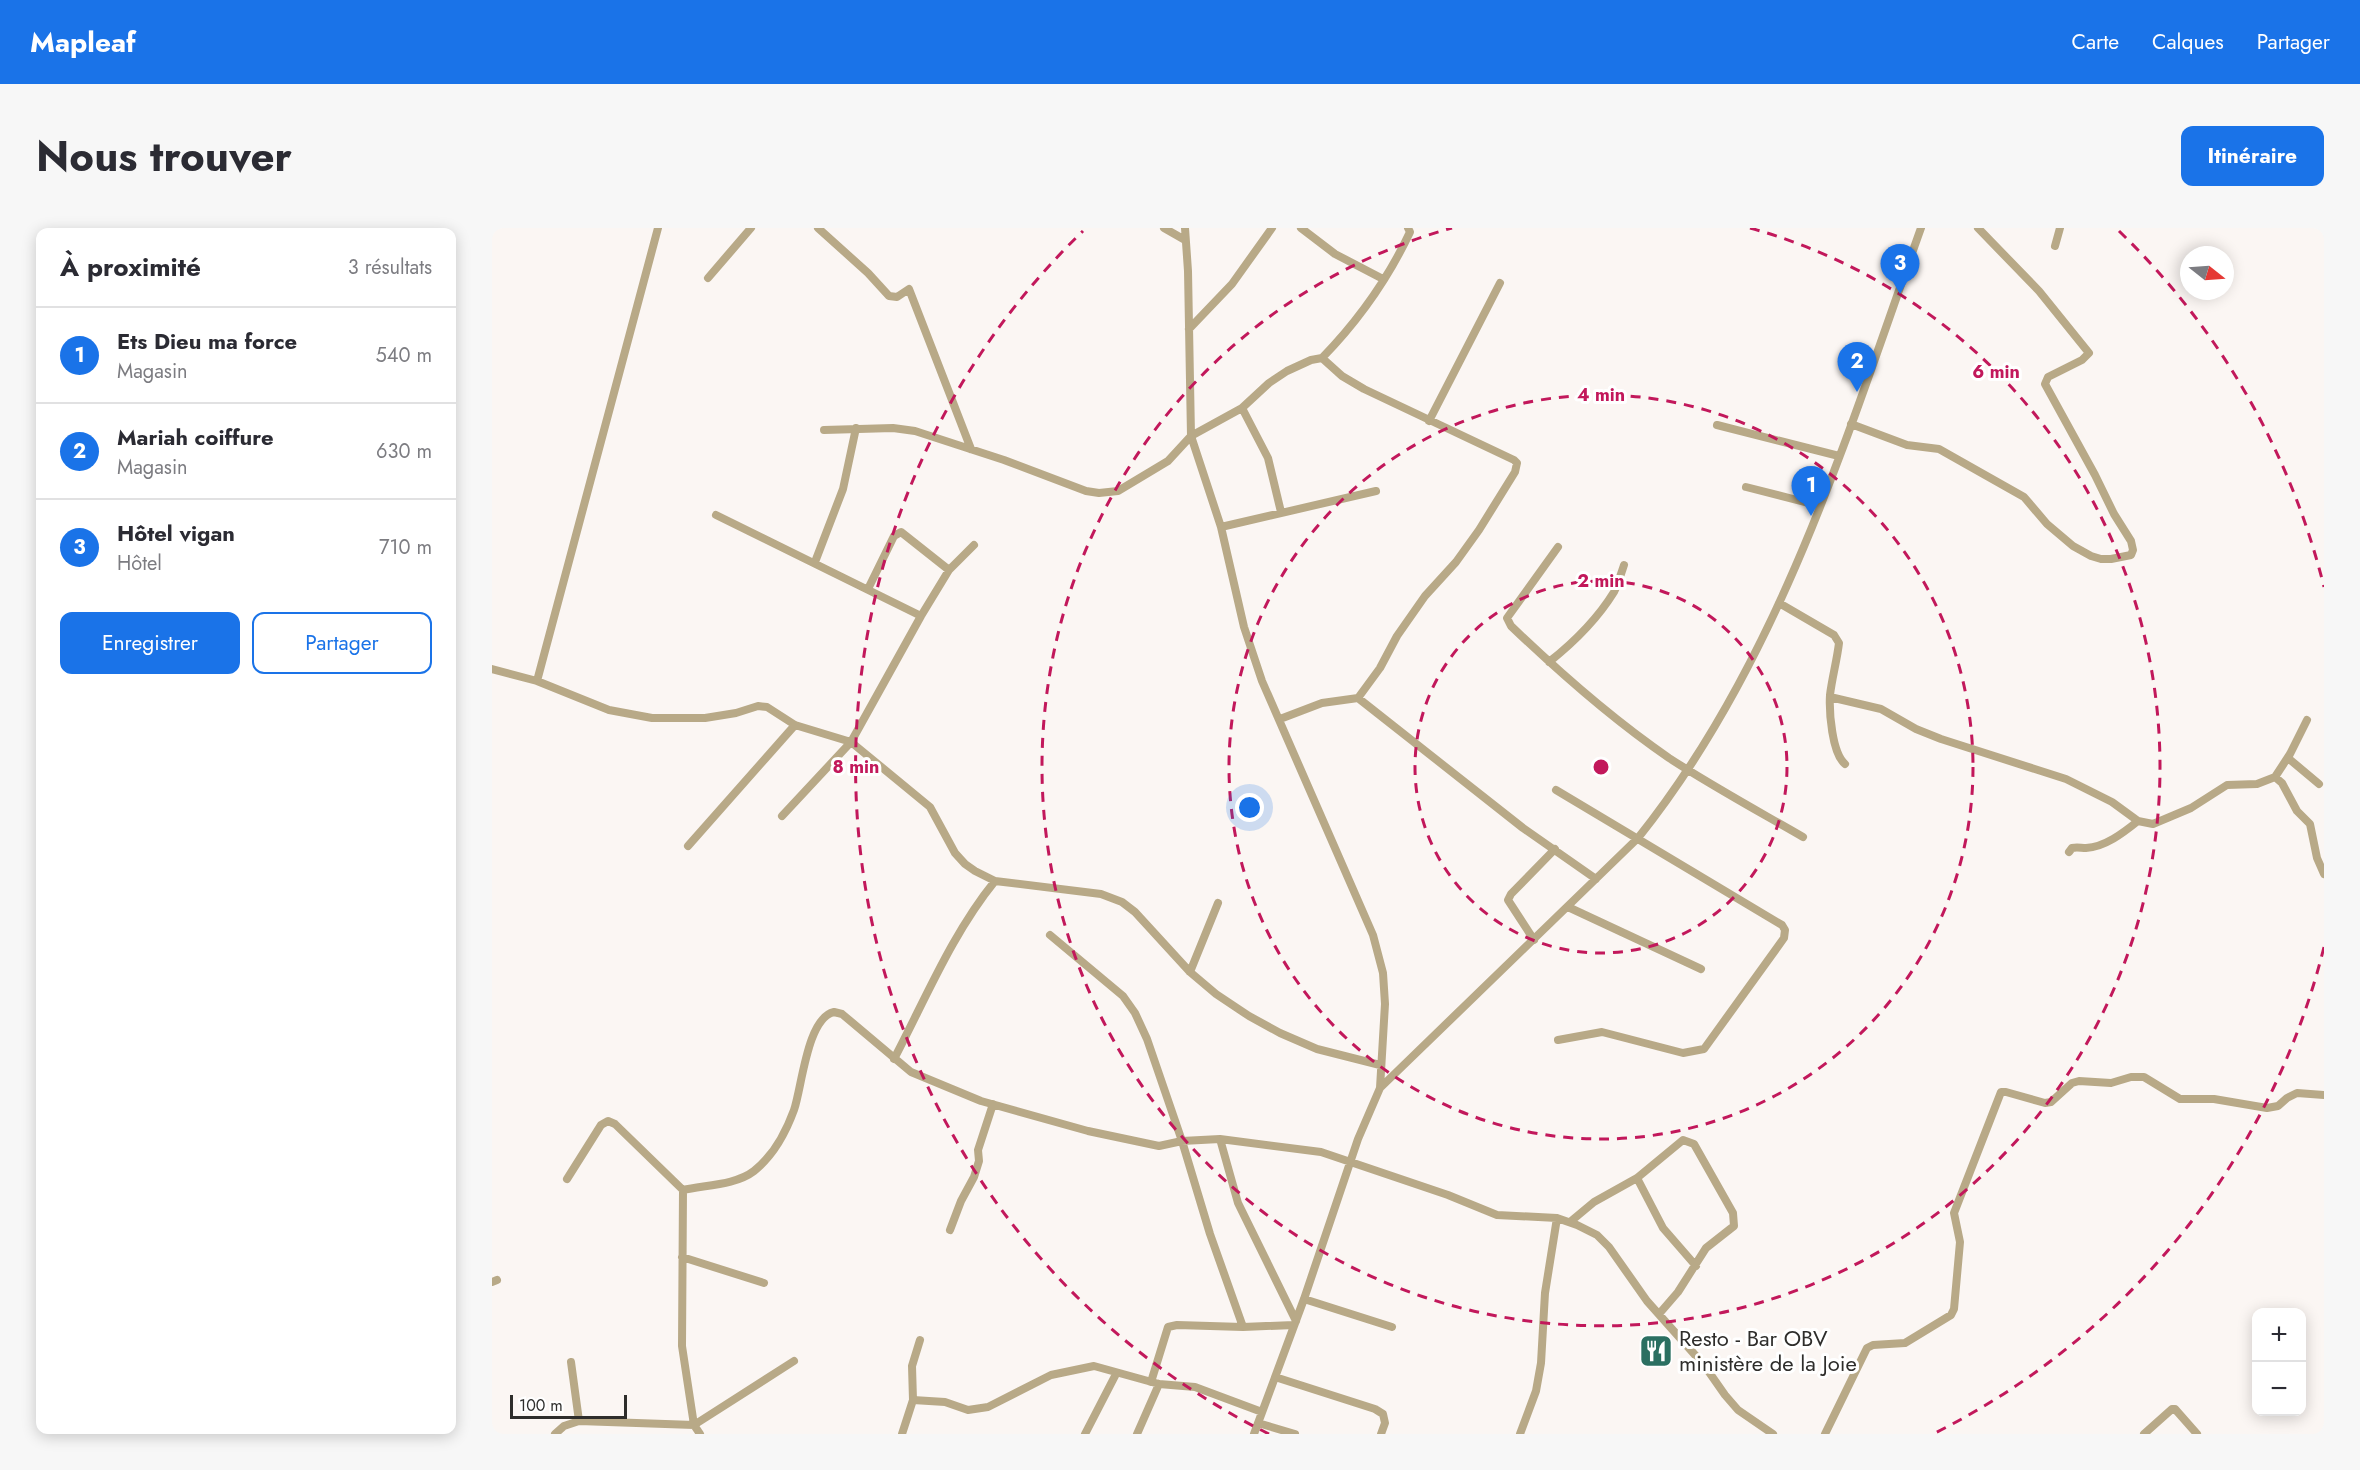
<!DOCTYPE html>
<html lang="fr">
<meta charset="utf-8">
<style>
body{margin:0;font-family:Jost,sans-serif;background:#f7f7f7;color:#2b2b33}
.controls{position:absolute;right:18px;bottom:18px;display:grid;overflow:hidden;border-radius:12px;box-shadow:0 3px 15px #0003}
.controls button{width:54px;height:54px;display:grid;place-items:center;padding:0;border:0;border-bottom:2px solid #e1e1e2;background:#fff;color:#2b2b33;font:30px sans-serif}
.compass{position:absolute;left:1688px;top:18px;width:54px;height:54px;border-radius:50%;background:#fff;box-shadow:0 3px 15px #0003;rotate:107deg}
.scale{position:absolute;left:18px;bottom:15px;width:117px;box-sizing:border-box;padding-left:6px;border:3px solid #2e2d2b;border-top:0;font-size:16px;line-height:21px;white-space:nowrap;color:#2e2d2b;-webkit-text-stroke:4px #fff;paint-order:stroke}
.you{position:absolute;left:758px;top:580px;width:21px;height:21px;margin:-15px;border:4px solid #fff;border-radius:50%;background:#1a73e8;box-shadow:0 0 0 9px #1a73e833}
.badge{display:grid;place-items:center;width:39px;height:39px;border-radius:50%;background:#1a73e8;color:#fff;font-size:20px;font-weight:700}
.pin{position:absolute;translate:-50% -50px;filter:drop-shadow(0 2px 3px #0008)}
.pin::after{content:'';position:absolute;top:32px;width:21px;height:18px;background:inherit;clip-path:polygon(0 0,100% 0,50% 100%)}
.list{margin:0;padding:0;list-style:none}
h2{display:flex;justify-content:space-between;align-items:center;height:78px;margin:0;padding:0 24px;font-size:26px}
h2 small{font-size:20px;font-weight:400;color:#7c7c81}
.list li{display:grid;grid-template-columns:39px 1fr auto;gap:18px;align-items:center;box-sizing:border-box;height:96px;padding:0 24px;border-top:2px solid #e1e1e2}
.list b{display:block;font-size:22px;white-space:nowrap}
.list p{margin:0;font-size:20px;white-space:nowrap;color:#7c7c81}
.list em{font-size:20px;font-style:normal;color:#7c7c81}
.actions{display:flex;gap:12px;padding:18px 24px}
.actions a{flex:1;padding:14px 0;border:2px solid #1a73e8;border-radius:12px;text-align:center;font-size:21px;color:#1a73e8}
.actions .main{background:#1a73e8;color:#fff}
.map{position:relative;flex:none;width:1832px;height:1206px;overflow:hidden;border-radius:12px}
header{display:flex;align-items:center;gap:36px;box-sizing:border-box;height:84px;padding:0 30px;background:#1a73e8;color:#fff}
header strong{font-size:28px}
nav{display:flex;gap:33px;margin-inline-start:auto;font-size:21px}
.intro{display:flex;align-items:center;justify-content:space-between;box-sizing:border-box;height:144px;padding:0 36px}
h1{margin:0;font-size:42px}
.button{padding:15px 27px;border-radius:12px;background:#1a73e8;color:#fff;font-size:21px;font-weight:700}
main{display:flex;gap:36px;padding:0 36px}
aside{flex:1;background:#fff;border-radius:12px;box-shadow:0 3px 15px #0003}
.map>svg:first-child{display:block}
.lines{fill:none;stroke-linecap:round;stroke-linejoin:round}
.minor{stroke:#b8a987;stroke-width:8}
.ring{fill:none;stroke:#c2185b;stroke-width:3;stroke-dasharray:10 8}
.labels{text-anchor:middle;stroke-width:6;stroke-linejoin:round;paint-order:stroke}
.poi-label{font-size:22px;fill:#2e2d2b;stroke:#fff;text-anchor:start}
.centre{fill:#c2185b;stroke:#fff;stroke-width:3}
.ring-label{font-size:18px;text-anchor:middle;font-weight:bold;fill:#c2185b;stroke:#fff;stroke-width:6;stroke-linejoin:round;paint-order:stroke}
</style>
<header>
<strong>Mapleaf</strong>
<nav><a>Carte</a><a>Calques</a><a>Partager</a></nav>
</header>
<div class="intro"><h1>Nous trouver</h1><a class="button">Itinéraire</a></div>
<main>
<aside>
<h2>À proximité<small>3 résultats</small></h2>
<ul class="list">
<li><span class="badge">1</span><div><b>Ets Dieu ma force</b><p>Magasin</p></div><em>540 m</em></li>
<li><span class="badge">2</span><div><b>Mariah coiffure</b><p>Magasin</p></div><em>630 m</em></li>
<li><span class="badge">3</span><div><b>Hôtel vigan</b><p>Hôtel</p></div><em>710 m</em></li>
</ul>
<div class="actions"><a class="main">Enregistrer</a><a>Partager</a></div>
</aside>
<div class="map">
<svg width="1832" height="1206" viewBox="0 0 1832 1206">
<rect width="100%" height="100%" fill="#fbf6f3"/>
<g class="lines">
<path class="minor" d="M326,0l50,45 21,23 8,1 12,-8 62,160
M672,0l21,12
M693,0l3,43 3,165 30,91 23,100 18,54 111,254 10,38 2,31 -5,84 -22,51 -54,160 -50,135
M809,0l34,26 48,25
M1563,18l5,-18
M216,50l43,-50
M697,101l43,-45 40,-56
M830,130c36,-37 66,-79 88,-126l-2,-4
M750,180l26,50 13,54
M937,193l71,-138
M1359,196l56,21 32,4 85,48 23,27 26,22 18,10 10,3h10l20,-4 2,-5 -2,-9 -17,-27 -19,-39 -50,-91 3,-7 34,-17 7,-7 -50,-62 -61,-63
M1225,197l122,31
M332,202l69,-2 22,3 89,29 82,31 13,2 19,-2 50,-30 23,-25 51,-28 27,-25 18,-12 24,-11 11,-2 20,18 22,13 150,71 3,3 -2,9 -36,58 -23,32 -31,34 -28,40 -17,32 -22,30 -36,5 -42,16
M1254,259l74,19
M224,287l205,101
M729,299l155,-36
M1066,319l-51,71 4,8c49,47 101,93 158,132 43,28 89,53 134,79
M323,334l28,-73 13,-61
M376,361l26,-53 7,-4 48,38
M1287,375l55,32 5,8c-2,17 -7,35 -9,52 -1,17 2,58 15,69
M1057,434c24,-19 49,-44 65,-70 4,-8 7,-18 10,-27
M0,441l45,12 72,29 43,8h53l31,-5 22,-7 9,1 28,18 56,17 79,65 25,46 10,11 10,7 20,10 106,13 21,8 13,10 55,60 26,22 33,22 31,17 37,16 63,16
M45,453l121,-453
M1338,469l51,12 35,20 25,10 125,40 46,23 26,19 15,3 38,-16 36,-23 30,-1 18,-7 15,-23 17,-34
M866,470l165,130 73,51
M1796,530l31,26
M1783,549l7,6 15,28 13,13 7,34 7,16
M1064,562l226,135 3,5 -1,8 -80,111 -21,4 -81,-21 -44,8
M290,588l69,-74 70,-126 28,-46 25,-25
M196,618l107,-121
M1577,624l3,-4c5,-1 9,0 14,0 19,-1 37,-15 52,-27
M1076,679l133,62
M558,707l73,61 12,17 12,26 35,102 28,93 33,93
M1042,712l-26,-40 3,-6 44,-45
M698,744l28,-69
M402,831c32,-61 58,-125 101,-178
M888,860l258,-250c141,-176 208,-400 283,-610
M728,911l18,64 58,118
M1145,950l26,50 33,38
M75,951l34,-54 7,-4 7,3 68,66 -1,156 12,79 6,9
M191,962c22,-5 53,-5 71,-19 19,-15 32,-39 40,-61 8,-23 13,-92 40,-98l8,2 69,58 70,29 107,30 71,15 23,-5 38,-2 101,13 127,43 49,20 60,3 20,7 20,10 12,12 38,54 57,64 21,30 13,15 35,24
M1078,994l24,-20 43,-24 46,-38 11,4 39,69 1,13 -28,22 -28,44 -19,22
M458,1002l11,-29 13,-24 5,-16 -1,-11 15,-46
M190,1029l82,26
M0,1054l5,-2
M812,1071l88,28
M79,1134l8,59
M783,1149l100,32 8,5 2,9 -4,11
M659,1154l17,-55 9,-2 66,2 51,-2
M421,1172l32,2 23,8 20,-3 63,-32 43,-9 65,18 36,3 67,25
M766,1195l37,11
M63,1206l9,-8 15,-5 115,4 100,-64
M410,1206l11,-34 -1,-34 8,-26
M593,1206l31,-60
M645,1206l22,-50
M1028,1206l16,-43 5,-28 4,-70 12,-75
M1333,1206l42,-86 6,-3 32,-2 46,-28 3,-6 6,-67 -6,-29 47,-121h5l39,11 6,-1 21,-19 7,-2 32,2 20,-6h13l36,22h34l53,9 11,-2 9,-8 10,-5 27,2
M1652,1206l28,-25h3l22,25"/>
</g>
<g class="ring">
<circle cx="1109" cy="539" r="186"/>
<circle cx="1109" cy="539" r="372"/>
<path d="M1258 0A559 559 0 1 1 960 0"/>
<path d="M1832 719A745 745 0 0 1 1441 1206M777 1206A745 745 0 0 1 591 3M1627 3A745 745 0 0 1 1832 359"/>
</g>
<defs>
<symbol id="restaurant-square" viewBox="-11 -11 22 22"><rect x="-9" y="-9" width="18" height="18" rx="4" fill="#2b6f61" stroke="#fff"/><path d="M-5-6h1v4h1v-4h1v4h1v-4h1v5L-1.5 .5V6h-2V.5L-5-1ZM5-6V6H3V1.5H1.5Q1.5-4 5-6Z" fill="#fff"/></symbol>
</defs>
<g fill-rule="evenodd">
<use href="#restaurant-square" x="1145" y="1104" width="38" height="38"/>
</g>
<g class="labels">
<g class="poi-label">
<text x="1187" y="1118">Resto - Bar OBV<tspan x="1187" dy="25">ministère de la Joie</tspan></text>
</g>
</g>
<circle cx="1109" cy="539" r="9" class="centre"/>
<g class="ring-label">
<text x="1504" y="150">6 min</text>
<text x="1109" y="173">4 min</text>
<text x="1109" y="359">2 min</text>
<text x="364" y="545">8 min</text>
</g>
</svg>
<div class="controls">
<button>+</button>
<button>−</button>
</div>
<svg class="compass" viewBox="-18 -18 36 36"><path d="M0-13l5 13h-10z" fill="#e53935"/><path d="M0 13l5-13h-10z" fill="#7c7c81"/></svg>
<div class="scale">100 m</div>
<div class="you"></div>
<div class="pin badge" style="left:1319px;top:288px">1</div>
<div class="pin badge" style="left:1365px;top:164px">2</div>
<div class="pin badge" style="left:1408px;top:66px">3</div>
</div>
</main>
